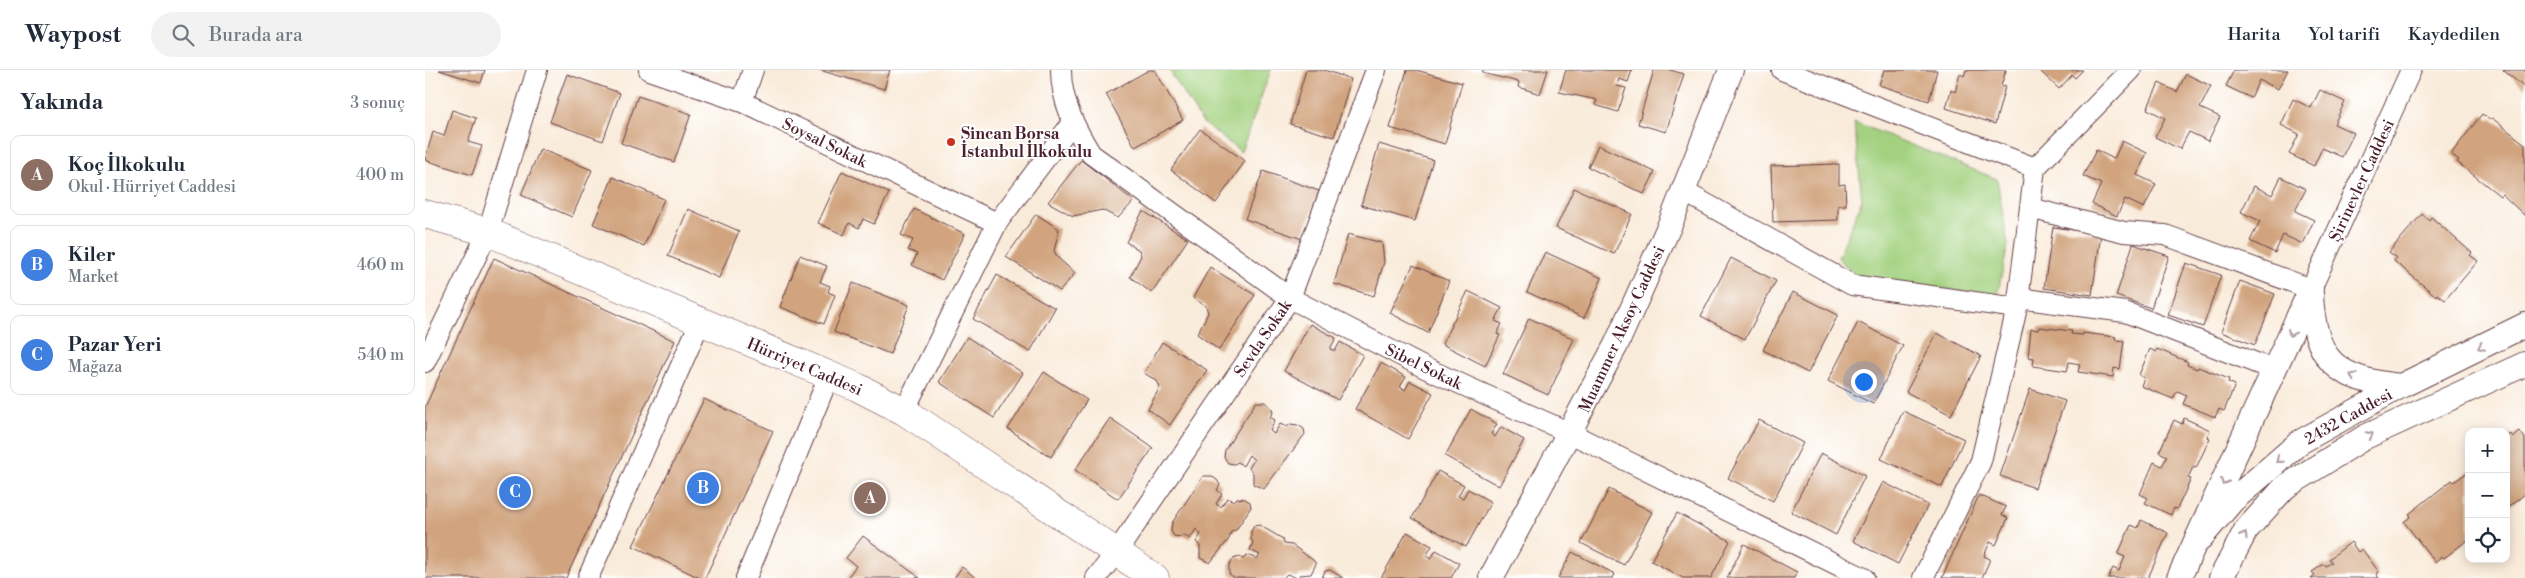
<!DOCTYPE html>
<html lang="tr">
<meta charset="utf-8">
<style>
body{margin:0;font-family:"Libre Bodoni",serif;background:#f2f2f3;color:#1f2937}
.controls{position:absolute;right:15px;bottom:15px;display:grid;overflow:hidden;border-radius:10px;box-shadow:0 2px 12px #0003}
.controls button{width:45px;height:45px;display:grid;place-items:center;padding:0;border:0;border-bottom:1px solid #e0e1e3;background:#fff;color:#1f2937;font:25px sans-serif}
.you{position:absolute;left:1438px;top:311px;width:18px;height:18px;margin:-12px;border:4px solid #fff;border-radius:50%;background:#1a73e8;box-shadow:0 0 0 8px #1a73e833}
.badge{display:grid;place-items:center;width:32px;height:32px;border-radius:50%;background:#2563eb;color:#fff;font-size:16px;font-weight:700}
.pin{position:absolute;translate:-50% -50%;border:2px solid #fff;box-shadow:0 1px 5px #0006}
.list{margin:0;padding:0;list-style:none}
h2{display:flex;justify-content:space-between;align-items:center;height:65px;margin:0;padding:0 20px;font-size:21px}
h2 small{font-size:16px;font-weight:400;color:#747a83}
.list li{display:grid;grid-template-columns:32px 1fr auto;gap:15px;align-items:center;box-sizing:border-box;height:80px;margin:0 10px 10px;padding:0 10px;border:1px solid #e0e1e3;border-radius:10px}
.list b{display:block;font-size:19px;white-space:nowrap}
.list p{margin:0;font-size:16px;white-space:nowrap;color:#747a83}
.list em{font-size:16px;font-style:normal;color:#747a83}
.icon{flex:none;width:28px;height:28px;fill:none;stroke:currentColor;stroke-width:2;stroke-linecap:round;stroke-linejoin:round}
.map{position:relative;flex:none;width:2100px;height:508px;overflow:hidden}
header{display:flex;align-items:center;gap:30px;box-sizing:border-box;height:70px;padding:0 25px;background:#fff;border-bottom:1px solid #e0e1e3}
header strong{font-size:24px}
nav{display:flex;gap:28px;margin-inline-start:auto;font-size:18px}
.search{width:350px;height:45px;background:#f2f2f3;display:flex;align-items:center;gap:12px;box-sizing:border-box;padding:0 18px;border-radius:28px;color:#747a83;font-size:19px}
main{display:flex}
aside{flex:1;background:#fff}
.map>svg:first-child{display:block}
.green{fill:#a3d17f;stroke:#767855}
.building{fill:#d1a47f}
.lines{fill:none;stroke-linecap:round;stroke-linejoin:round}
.minor-casing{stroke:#643e45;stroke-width:22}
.tertiary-casing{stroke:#643e45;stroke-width:26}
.secondary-casing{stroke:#643e45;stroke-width:29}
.minor{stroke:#fff;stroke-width:20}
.tertiary{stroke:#fff;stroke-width:24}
.secondary{stroke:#fff;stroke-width:28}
.oneway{stroke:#ae9aa0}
.poi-dot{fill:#c8321e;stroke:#fff;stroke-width:2}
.labels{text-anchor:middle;stroke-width:4;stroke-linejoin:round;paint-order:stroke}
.poi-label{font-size:16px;font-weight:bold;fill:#4a1f2b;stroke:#fff;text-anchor:start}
.street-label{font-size:16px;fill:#4a1f2b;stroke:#fff}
</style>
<header>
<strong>Waypost</strong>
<div class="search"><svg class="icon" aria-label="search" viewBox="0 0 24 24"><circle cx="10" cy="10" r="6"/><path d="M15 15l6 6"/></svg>Burada ara</div>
<nav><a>Harita</a><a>Yol tarifi</a><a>Kaydedilen</a></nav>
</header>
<main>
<aside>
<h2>Yakında<small>3 sonuç</small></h2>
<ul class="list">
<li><span class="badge" style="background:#8d6e63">A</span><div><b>Koç İlkokulu</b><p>Okul · Hürriyet Caddesi</p></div><em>400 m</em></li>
<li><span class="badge" style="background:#3f7fe0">B</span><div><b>Kiler</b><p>Market</p></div><em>460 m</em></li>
<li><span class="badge" style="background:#3f7fe0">C</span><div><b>Pazar Yeri</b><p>Mağaza</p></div><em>540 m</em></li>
</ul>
</aside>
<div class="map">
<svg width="2100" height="508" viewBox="0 0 2100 508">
<rect width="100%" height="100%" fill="#fff"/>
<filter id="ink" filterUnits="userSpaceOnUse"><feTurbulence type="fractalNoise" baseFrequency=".02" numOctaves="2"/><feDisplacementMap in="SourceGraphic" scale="10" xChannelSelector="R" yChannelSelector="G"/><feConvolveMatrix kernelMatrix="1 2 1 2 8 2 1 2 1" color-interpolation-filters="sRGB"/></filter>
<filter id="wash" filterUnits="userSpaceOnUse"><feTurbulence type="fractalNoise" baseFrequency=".0096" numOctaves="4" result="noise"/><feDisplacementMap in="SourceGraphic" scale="20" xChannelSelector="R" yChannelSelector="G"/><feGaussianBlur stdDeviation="1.12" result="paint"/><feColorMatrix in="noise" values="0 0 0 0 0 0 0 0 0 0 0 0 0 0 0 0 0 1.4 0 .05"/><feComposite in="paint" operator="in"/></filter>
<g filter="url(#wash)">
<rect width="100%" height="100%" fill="#f9ebda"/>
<path class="green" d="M744,0h102l-30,82 -39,-30z
M1429,52l143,57 11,66 -11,51 -140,-19 -19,-19 24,-58z"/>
<g id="blocks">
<path class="building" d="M14,0h46l-4,13z
M394,0h71l-6,19z
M724,0h6l28,50 -48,27 -29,-53z
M881,0h18l27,9 -17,58 -44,-13z
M982,0h9l46,13 -17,61 -55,-16z
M1058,0h65l-8,24 -22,-7 1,-5 -37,-9z
M1141,0h66l-4,12 -9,-3 -2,7 9,2 -8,24 -23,-7 2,-5 -38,-8z
M1229,0h16l14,4 -18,58 -28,-8z
M1459,0h53l-8,31 -50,-16z
M1541,0h40l-5,16 4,1 -10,37 -49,-16 5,-18 4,2 5,-18 4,2z
M1614,0h44l-8,8 -3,-3 -13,14z
M1809,0h54l-10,19 -19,-9 -8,18 -25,-12z
M2078,0h22v18z
M142,4l53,19 -17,48 -53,-19z
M1761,4l25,12 -11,22 20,9 -12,24 -19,-9 -9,17 -25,-12 10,-19 -18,-9 12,-26 18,9z
M1895,20l25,12 -11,22 20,9 -12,24 -20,-9 -8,18 -25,-12 10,-20 -18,-9 12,-26 18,9z
M213,26l53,18 -17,48 -53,-19z
M27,40l24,8 -8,24 14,4 -10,29 -47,-15 8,-28 11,4z
M2057,44l8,6 2,-2 33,26v72l-23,-22 -2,2 -43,-34 2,-2 -8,-6z
M775,59l45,32 -29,42 -45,-33z
M1697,71l25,12 -10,22 19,9 -12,24 -19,-9 -8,17 -25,-12 9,-20 -18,-8 13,-26 18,9z
M954,74l54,16 -18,61 -54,-16z
M1173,75l57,27 -11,22 -56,-27z
M115,79l52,21 -20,47 -51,-22z
M656,90l53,41 -16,17 -16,-8 -29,6 -25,-14z
M1414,94v21l6,-1 1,21h-8v15l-65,2 -2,-56z
M417,101l47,22 -15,31 -11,-5 -4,9 -10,-5 -5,12 -26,-12z
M838,101l56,20 -17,48 -57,-20z
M188,107l51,22 -20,47 -51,-22z
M1856,107l25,12 -11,22 19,9 -11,24 -20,-9 -8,18 -25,-12 10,-20 -19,-9 13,-26 18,9z
M1149,118l58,26 -18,40 -58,-26z
M263,139l51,22 -20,47 -51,-22z
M489,139l51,25 -23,46 -30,-15 5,-11 -9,-4 5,-10 -12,-5z
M718,141l45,28 -36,54 -22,-16 11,-21 -2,-6 -13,-8z
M611,144l23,15 -5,22 4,7 17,15 -15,18 -54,-34z
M1997,144l7,6 2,-3 41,36 -2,2 8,6 -33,39 -8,-6 -1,2 -42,-35 2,-3 -7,-6z
M1628,157l48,7 -9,61 -48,-7z
M923,164l34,9 2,19 -10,34 -40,-12z
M1708,174l36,12 -18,52 -35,-12z
M1120,182l57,26 -18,40 -57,-26z
M375,185l27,11 -7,16 10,4 -2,6 7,3 -11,29 -44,-17z
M69,188l181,83 -109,237h-141v-171z
M1306,188l45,23 -31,58 -44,-23z
M1761,193l35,12 -18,52 -35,-12z
M988,195l36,16 -21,52 -38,-20z
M785,197l45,28 -36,55 -22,-16 11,-21 -2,-7 -13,-8z
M572,205l58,33 -25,44 -57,-33z
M1815,211l35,13 -20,51 -34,-13z
M428,213l56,22 -19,49 -56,-22z
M1043,221l34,17 -7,13 7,3 -5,10 3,1 -15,31 -43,-22z
M1368,222l45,23 -30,58 -45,-23z
M1104,248l45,21 -26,56 -45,-21z
M1433,252l45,24 -30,58 -45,-23z
M885,254l26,14 -6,11 5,2 5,-9 23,13 -25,45 -54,-29z
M1614,257l33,4 -1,3 12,1v-2l33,4 -1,3 9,1 -4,28 -6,-1 -1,9 -35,-5 2,-8 -11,-2 -2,9 -34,-5 1,-8 -6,-1 3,-28 7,1z
M1512,263l44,23 -30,59 -45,-23z
M542,267l56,36 -29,45 -55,-36z
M737,272l45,28 -37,55 -22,-16 12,-22 -3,-6 -13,-8z
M1725,279l6,3 1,-3 31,13 -1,3 10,4 1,-2 31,12 -1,3 7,3 -11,26 -5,-2 -4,8 -32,-13 4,-9 -10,-4 -4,8 -32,-13 3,-8 -5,-3z
M956,293l25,14 -6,10 5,3 5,-9 23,12 -25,46 -53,-30z
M619,302l43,28 -36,57 -43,-28z
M1605,319l35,12 -30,87 -35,-12z
M279,329l69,32 -68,147h-5l-67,-32z
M831,332h9l6,5 2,5 -3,5 5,3 -5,11 4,3 6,-10 7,3 3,-3 8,1 6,4 1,5 -41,55 -11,-5v-11l-4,-5 5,-8 -5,-5 -6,11 -5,-4 -4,2 -6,-1 -4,-6 1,-7z
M1046,339l26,15 -6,10 4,3 6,-10 23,13 -25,46 -54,-30z
M1478,341l61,28 -22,48 -61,-28z
M685,348l43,30 -35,51 -43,-29z
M1759,348l26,12 -3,7 3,1 -14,30 -3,-1 -5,11 3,1 -14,30 -3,-1 -3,7 -26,-12 3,-5 -8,-4 14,-32 8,4 5,-10 -8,-4 15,-32 8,4z
M1334,350l44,23 -30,58 -45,-23z
M2094,361l6,7v56l-19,15v-72l4,-3 2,3z
M1396,383l44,23 -29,59 -45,-23z
M1013,401l26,14 -6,11 5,2 5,-9 23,13 -25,45 -54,-29z
M2044,401v68l-25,19 -2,-2 -7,6 -31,-40 7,-6 -2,-2 43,-34 2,2z
M778,406h8l6,4 3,5 -3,5 5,4 -6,10 5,3 6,-9 7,3 3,-3 8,1 5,3 1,5 -15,23 -5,2 -2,7 -19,24 -10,-5v-12l-4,-4 5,-8 -5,-5 -6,10 -6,-4 -3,2 -7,-1 -3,-5 1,-8z
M1458,412l45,23 -30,59 -45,-23z
M1184,419l43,23 -28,53 -43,-22z
M1554,425l27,12 -4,8 6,3 -12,27 -6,-3 -6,14 6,3 -8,19h-40z
M1252,443l53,28 -19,37h-28l-32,-17z
M1716,450l27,13 -20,45h-40l5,-10 6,3 6,-14 -7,-3 13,-29 7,3z
M834,455l24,14 1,5 8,1 21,15 3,4 -5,10 -11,1 -3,3 -10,-4 -4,4h-48l-6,-4v-9l4,-6 6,-2 4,2 4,-4 10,4 3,-4 -10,-5 3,-8 -2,-3v-8l3,-5z
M982,462l25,14 -6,10 5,3 5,-9 23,13 -8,15h-70z
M438,466l57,42h-73l9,-12 -10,-8z
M1926,472l7,10 4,-3 17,23 -3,2 3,4h-68l4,-3 -3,-3 12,-8 2,2 6,-4 -3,-3z
M1319,474l53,28 -3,6h-67z
M1147,482l43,22 -2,4h-55z
M537,497l14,11h-22z
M905,500l13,8h-21l3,-7z"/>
</g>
</g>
<g filter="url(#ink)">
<use href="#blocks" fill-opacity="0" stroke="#643e45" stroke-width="1"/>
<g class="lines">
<defs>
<path id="minor" d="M224,0l93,32 255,121
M636,0c0,31 14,58 30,84l199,144 135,70 145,65 294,145
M1357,0l253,98
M317,32l11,-32
M1258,121l169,94 165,23
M1605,138l94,24 41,3 146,54 100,-219
M1593,228l107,14 149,58
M0,292l63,-130 49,-162
M479,341l93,-188 75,-100
M163,508l112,-256
M321,508l83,-202
M671,508l20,-25 174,-255 86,-228
M1498,508l58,-117 36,-153 18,-140 96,-98"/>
<path id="tertiary" d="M1886,224c3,66 24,86 90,92
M1772,472l35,-41 68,-59 101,-56 124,-61
M1066,508l125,-233 55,-123 60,-152
M1754,508l132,-289
M1796,508l25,-48 39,-43 80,-50 160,-73"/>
<path id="secondary" d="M0,144l63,18 369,155 47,24 251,167"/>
</defs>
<use href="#minor" class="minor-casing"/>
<use href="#tertiary" class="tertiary-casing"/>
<use href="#secondary" class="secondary-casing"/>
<use href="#minor" class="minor"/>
<use href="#tertiary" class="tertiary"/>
<use href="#secondary" class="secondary"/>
</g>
<defs><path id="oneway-chevron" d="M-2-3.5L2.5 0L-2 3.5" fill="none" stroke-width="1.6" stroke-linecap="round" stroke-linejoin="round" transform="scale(1.25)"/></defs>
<g class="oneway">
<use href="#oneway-chevron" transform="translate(1866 263) rotate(114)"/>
<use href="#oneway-chevron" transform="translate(2056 277) rotate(154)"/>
<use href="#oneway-chevron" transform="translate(1928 306) rotate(-154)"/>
<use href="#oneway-chevron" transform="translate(1945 365) rotate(-27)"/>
<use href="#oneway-chevron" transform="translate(1854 390) rotate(139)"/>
<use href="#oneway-chevron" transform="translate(1799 412) rotate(114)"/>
<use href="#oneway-chevron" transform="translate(1819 465) rotate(-60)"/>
</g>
</g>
<circle class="poi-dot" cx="526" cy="72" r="5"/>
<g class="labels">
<g class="poi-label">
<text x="536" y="69">Sincan Borsa<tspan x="536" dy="18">İstanbul İlkokulu</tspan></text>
</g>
<g class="street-label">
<text transform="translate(400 72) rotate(26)" y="6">Soysal Sokak</text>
<text transform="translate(1936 110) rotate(-65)" y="6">Şirinevler Caddesi</text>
<text transform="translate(1196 259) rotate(-65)" y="6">Muammer Aksoy Caddesi</text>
<text transform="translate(837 268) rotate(-56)" y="6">Sevda Sokak</text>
<text transform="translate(380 296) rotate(23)" y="6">Hürriyet Caddesi</text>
<text transform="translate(999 296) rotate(26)" y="6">Sibel Sokak</text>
<text transform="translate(1923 346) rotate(-29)" y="6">2432 Caddesi</text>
</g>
</g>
</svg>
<div class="controls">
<button>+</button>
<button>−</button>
<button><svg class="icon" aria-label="locate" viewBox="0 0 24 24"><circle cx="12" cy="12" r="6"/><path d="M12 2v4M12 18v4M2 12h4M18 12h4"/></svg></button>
</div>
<div class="you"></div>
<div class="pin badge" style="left:445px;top:428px;background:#8d6e63">A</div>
<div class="pin badge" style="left:278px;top:418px;background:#3f7fe0">B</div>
<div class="pin badge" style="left:90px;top:422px;background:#3f7fe0">C</div>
</div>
</main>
